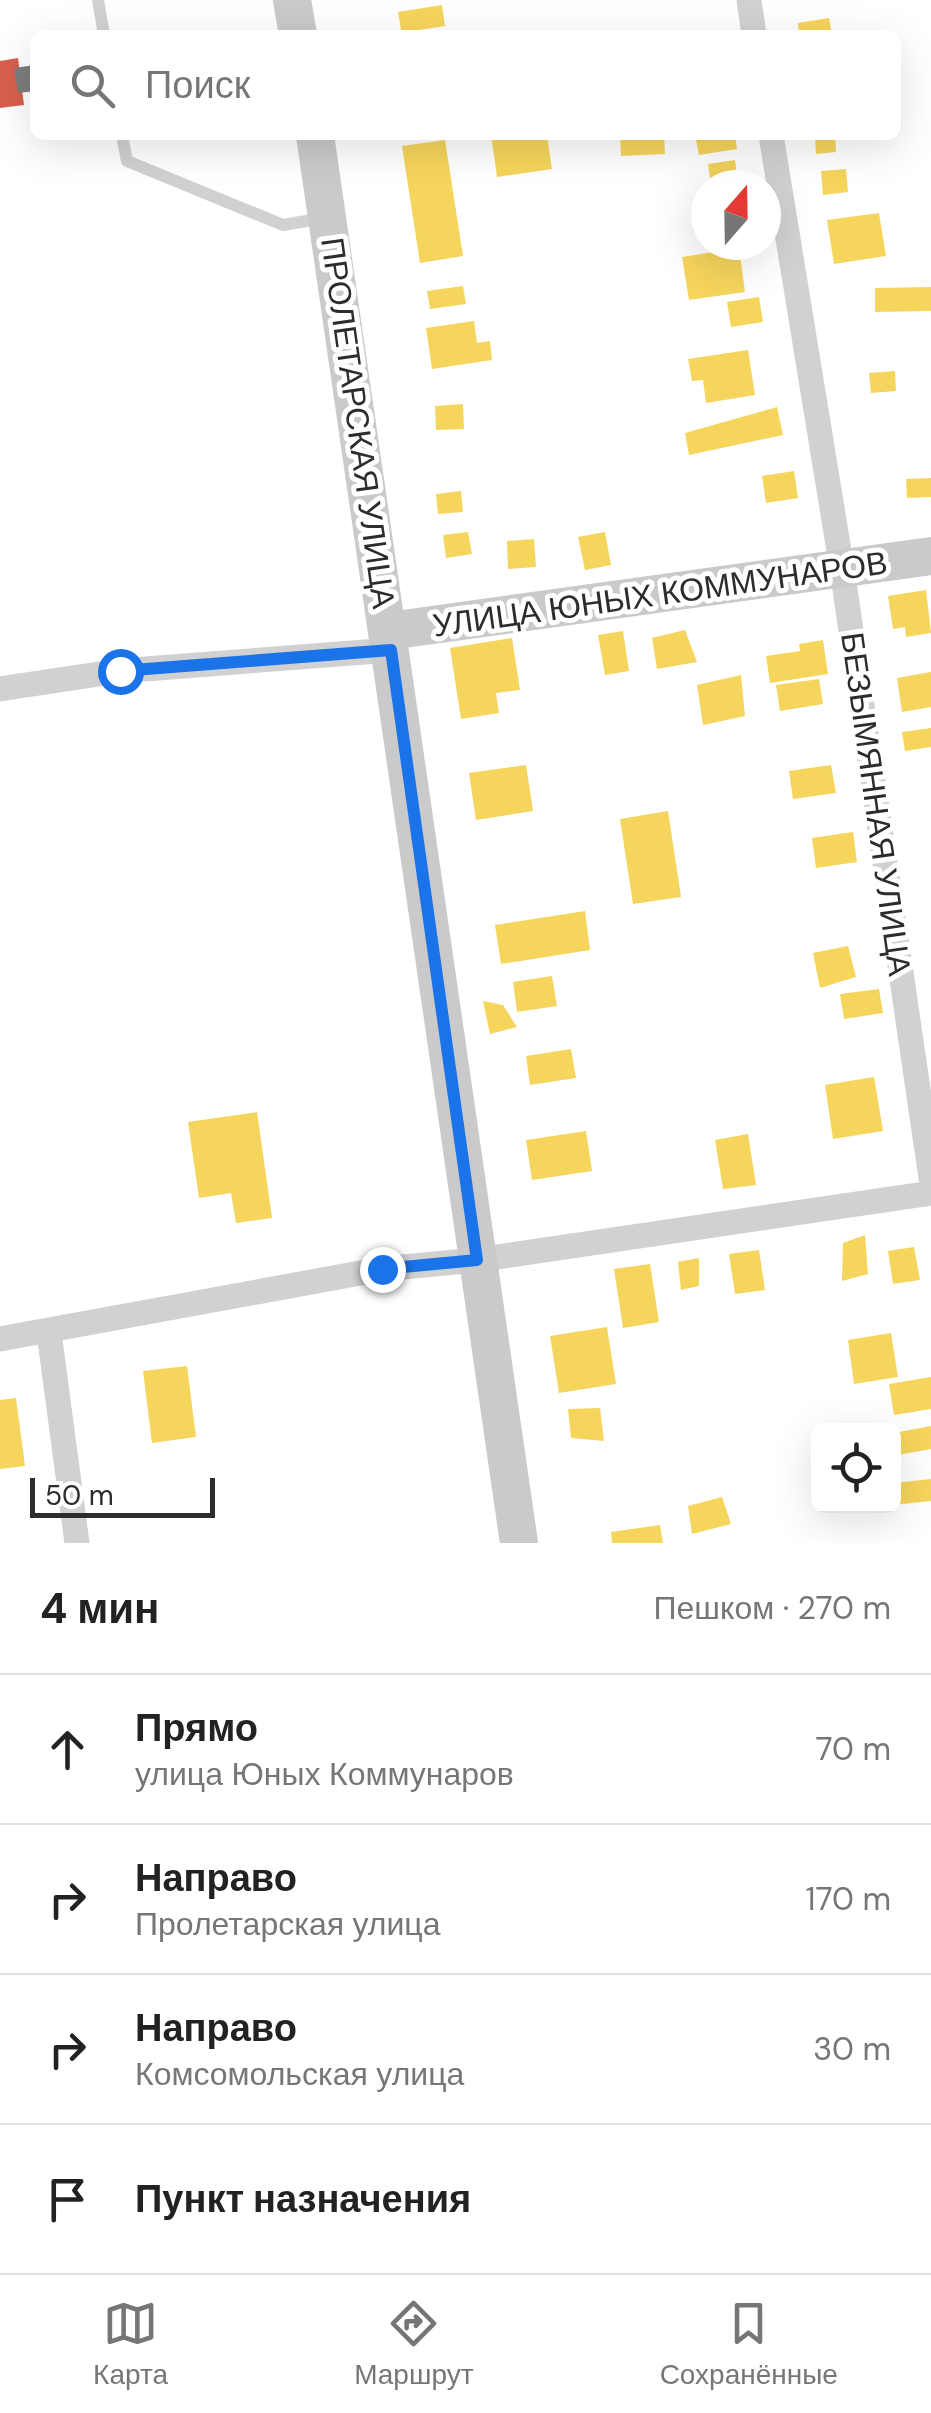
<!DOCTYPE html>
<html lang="ru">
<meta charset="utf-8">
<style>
body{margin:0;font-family:"DM Sans",sans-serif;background:#f6f6f6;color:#222}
.controls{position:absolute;right:30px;bottom:30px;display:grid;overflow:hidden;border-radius:15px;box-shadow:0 10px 40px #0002}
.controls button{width:90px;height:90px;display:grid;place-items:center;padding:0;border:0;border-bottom:2px solid #e0e0e0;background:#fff;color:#222;font:50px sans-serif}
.compass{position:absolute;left:691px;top:170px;width:90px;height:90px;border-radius:50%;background:#fff;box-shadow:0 10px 40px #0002;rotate:20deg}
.scale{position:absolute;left:30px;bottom:25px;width:185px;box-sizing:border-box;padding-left:10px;border:5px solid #2c2c2c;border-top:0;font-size:28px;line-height:35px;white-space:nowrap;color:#2c2c2c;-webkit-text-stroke:8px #fff;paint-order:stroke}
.stop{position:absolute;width:30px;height:30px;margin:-22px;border:8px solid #1a73e8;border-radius:50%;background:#fff}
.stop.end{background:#1a73e8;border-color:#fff;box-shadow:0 2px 10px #0008}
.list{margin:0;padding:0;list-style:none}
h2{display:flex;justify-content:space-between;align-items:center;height:130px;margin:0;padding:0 40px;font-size:42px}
h2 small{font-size:32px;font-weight:400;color:#767676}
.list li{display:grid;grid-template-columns:65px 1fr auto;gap:30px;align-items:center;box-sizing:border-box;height:150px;padding:0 40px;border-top:2px solid #e0e0e0}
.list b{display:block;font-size:38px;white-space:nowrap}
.list p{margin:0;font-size:32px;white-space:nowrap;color:#767676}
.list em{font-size:32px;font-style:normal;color:#767676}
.icon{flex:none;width:55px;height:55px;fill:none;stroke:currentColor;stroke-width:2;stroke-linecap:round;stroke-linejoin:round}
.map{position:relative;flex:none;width:931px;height:1543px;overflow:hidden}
.search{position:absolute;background:#fff;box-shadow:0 10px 40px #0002;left:30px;right:30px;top:30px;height:110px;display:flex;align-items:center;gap:25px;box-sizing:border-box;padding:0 35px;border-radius:15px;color:#767676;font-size:38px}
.sheet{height:730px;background:#fff}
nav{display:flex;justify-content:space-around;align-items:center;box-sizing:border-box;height:140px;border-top:2px solid #e0e0e0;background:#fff;font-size:28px;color:#767676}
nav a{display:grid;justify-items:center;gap:5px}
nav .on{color:#767676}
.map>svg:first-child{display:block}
.homes{fill:#f6d55c}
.shops{fill:#d6604d}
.building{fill:#7d7d7d}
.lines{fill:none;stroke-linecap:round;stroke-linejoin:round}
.lane{stroke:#d1d1d1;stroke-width:12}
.street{stroke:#d1d1d1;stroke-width:25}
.secondary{stroke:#cacaca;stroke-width:38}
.route{stroke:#1a73e8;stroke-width:12}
.labels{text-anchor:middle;stroke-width:10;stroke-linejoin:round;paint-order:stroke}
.street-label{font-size:32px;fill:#2c2c2c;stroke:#fff}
</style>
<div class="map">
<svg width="931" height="1543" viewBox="0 0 931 1543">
<rect width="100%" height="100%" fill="#fff"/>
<path class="homes" d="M442,5l3,21 -26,4 1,5h-18l-4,-23z
M829,18l3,17h-33l-1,-12z
M491,135h56l5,34 -55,8z
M620,135h44l1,19 -44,2z
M695,135h40l2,14 -38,6z
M815,135h20l1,17 -20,2z
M445,140l18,116 -43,7 -18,-117z
M735,160l3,24 -27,1 -3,-21z
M846,169l2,23 -25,3 -2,-24z
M879,213l7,43 -52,8 -7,-44z
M739,248l6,44 -56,8 -7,-43z
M463,286l3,18 -36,5 -3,-18z
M931,287v24l-56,1v-24z
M759,297l4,25 -32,5 -4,-25z
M474,321l3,22 13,-2 2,19 -60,9 -6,-41z
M748,350l7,45 -49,8 -3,-23 -11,1 -4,-22z
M895,371l1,20 -25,2 -2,-20z
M463,404l1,25 -28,1 -1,-24z
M777,407l6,28 -94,20 -4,-22z
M794,471l4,27 -32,5 -4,-27z
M931,478v19l-24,1 -1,-19z
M461,491l2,21 -25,2 -2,-20z
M468,532l4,22 -26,4 -3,-23z
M605,532l6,33 -26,5 -7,-33z
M534,539l2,28 -28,2 -1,-28z
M926,590l5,43 -25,4 -1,-10 -12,2 -5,-33z
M685,630l12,32 -40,7 -5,-31z
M623,631l6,40 -24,4 -7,-40z
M512,638l8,52 -24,3 3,20 -38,6 -11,-71z
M823,640l5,34 -58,9 -4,-27 34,-5 -1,-7z
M931,672v35l-29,5 -5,-34z
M741,675l4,41 -42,9 -6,-40z
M819,679l4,25 -43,7 -4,-26z
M931,728v19l-26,4 -3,-19z
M526,765l7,46 -57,9 -7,-47z
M831,765l5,28 -43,6 -4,-28z
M668,811l13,86 -48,7 -13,-85z
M853,832l4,30 -41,6 -4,-30z
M585,911l5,39 -89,14 -6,-39z
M848,946l8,31 -36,11 -7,-35z
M552,976l5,30 -40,6 -4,-30z
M879,989l4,24 -39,6 -4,-25z
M483,1001l20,4 14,22 -27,7z
M571,1049l5,29 -46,7 -4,-29z
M874,1077l9,54 -50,8 -8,-54z
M257,1112l15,106 -36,5 -5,-30 -32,5 -11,-76z
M586,1131l6,40 -60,9 -6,-40z
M748,1134l8,51 -33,4 -8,-49z
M865,1235l3,39 -26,7 1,-38z
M914,1247l6,33 -27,4 -5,-33z
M759,1250l6,40 -30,4 -6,-40z
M699,1258v28l-18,4 -3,-28z
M650,1264l9,58 -36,6 -9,-59z
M607,1327l9,57 -57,9 -9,-57z
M891,1333l7,44 -44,7 -6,-44z
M187,1366l9,71 -44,6 -9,-72z
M931,1377v32l-37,6 -5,-31z
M16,1398l9,68 -25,3v-69z
M600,1408l4,33 -33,-3 -3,-29z
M931,1426v23l-33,6 -4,-22z
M931,1479v22l-37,4v-22z
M722,1497l9,27 -39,10 -4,-28z
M660,1525l3,18h-51l-1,-11z"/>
<path class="shops" d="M18,58l6,47 -24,3v-47z"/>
<path class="building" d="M35,65v26l-17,2 -4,-25z"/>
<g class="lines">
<path class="lane" d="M98,0l6,35
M122,135l5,26 156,64 41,-7"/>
<path class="street" d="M749,0l5,35
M771,135l71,434 89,609
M0,689l119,-18 272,-21
M49,1333l28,210
M0,1339l382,-70 95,-9 454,-67"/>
<path class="secondary" d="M292,0l6,35
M315,135l204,1408
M389,631l542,-75"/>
</g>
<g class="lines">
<path class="route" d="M120,671l271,-21 86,610 -95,9"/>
</g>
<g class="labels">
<g class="street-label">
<text transform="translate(358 423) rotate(82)" y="11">ПРОЛЕТАРСКАЯ УЛИЦА</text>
<text transform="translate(660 594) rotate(-8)" y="11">УЛИЦА ЮНЫХ КОММУНАРОВ</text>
<text transform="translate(876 804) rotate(82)" y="11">БЕЗЫМЯННАЯ УЛИЦА</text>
</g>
</g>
</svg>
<div class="controls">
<button><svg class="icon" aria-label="locate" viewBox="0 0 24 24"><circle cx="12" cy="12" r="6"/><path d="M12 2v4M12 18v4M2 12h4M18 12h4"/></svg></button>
</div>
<svg class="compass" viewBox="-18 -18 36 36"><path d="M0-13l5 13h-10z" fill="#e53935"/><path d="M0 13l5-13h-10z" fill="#767676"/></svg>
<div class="scale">50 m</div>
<div class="stop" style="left:120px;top:671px"></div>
<div class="stop end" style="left:382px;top:1269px"></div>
<div class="search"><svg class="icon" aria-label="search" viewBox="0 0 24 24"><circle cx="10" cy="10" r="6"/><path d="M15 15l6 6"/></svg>Поиск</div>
</div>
<section class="sheet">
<h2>4 мин<small>Пешком · 270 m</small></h2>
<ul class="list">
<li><svg class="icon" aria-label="ahead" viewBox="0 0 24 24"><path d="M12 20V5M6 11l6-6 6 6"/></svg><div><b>Прямо</b><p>улица Юных Коммунаров</p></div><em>70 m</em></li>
<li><svg class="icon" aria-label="right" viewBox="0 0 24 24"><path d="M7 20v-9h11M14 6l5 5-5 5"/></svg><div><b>Направо</b><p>Пролетарская улица</p></div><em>170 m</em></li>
<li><svg class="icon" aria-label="right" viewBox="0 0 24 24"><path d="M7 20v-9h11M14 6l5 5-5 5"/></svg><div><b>Направо</b><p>Комсомольская улица</p></div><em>30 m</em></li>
<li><svg class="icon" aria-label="arrive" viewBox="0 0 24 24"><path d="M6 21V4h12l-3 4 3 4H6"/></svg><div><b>Пункт назначения</b></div></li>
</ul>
</section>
<nav>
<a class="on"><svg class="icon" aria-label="map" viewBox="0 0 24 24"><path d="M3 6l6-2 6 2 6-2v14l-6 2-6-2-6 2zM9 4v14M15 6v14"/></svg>Карта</a>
<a><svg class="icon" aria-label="directions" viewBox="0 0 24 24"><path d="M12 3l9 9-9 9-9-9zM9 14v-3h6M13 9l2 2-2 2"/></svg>Маршрут</a>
<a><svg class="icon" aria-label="saved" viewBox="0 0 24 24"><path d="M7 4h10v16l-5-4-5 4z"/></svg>Сохранённые</a>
</nav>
